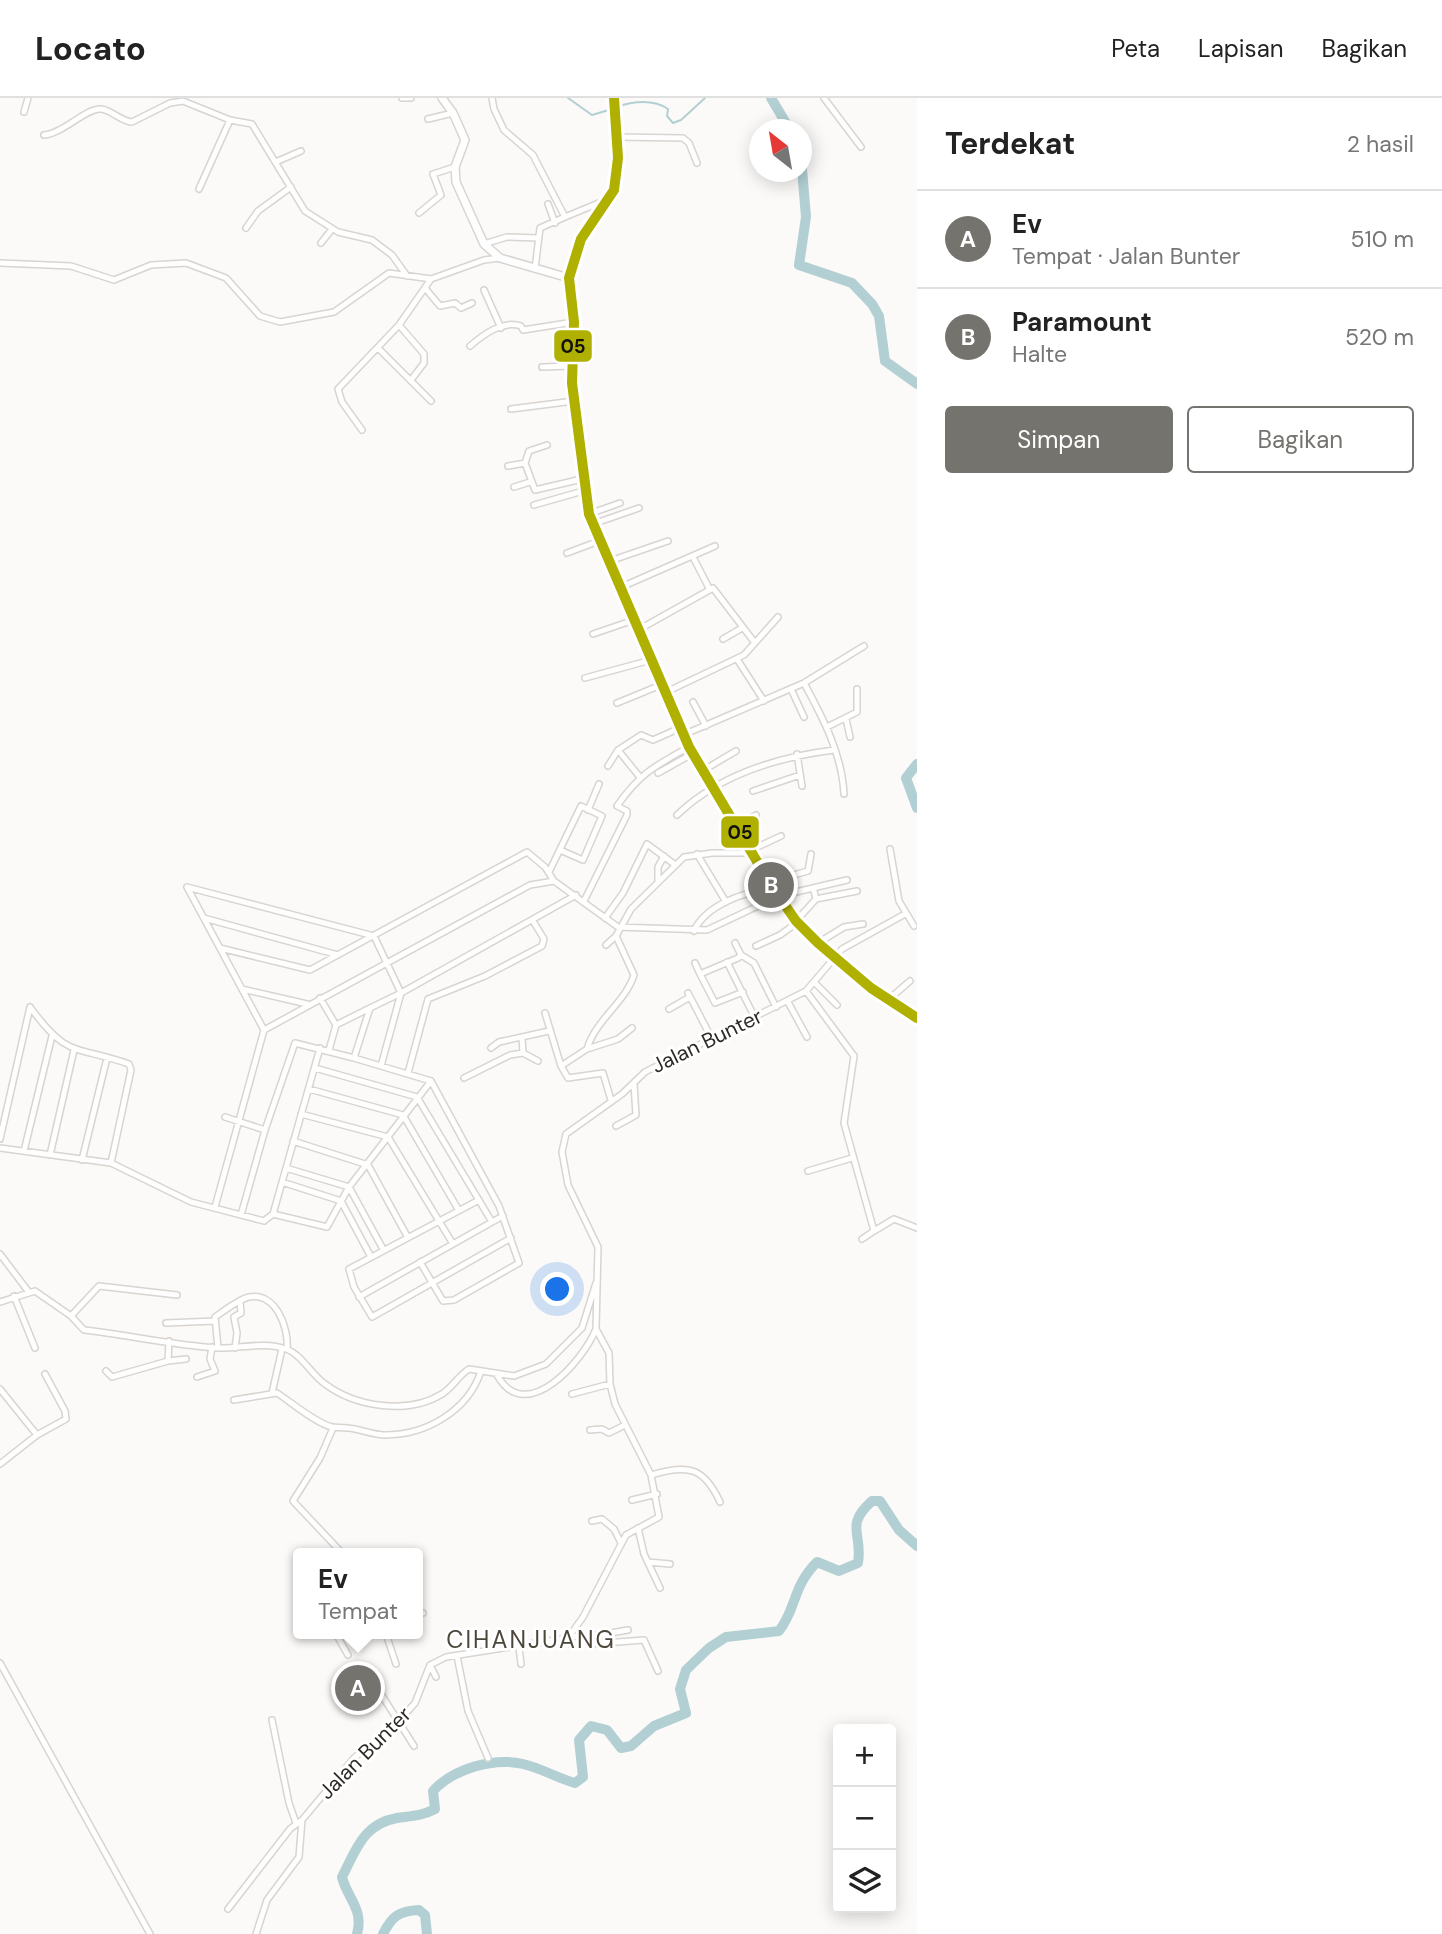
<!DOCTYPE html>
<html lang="id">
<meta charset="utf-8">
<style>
body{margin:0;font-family:"DM Sans",sans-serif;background:#f6f6f6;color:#222}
.controls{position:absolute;right:21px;bottom:21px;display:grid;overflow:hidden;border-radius:7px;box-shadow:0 4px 18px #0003}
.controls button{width:63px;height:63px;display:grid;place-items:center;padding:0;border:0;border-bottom:2px solid #e0e0e0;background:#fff;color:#222;font:35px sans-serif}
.compass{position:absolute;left:749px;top:21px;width:63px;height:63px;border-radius:50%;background:#fff;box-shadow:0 4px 18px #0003;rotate:329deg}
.you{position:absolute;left:558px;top:1192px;width:24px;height:24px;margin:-18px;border:5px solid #fff;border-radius:50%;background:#1a73e8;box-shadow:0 0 0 10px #1a73e833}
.badge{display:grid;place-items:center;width:46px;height:46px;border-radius:50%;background:#75736e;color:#fff;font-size:23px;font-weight:700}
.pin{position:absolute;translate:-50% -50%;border:4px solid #fff;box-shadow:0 2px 7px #0006}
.popup{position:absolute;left:293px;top:1450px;width:130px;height:91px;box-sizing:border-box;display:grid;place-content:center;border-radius:7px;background:#fff;filter:drop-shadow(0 2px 5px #0005);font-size:23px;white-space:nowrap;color:#767676}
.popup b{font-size:26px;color:#222}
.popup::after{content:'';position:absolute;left:50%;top:100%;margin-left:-14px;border:14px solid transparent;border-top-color:#fff}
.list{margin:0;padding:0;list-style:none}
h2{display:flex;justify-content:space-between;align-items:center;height:91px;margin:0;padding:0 28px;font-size:30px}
h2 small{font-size:23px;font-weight:400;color:#767676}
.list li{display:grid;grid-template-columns:46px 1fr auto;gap:21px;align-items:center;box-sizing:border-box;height:98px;padding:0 28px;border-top:2px solid #e0e0e0}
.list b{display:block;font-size:26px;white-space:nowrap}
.list p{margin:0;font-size:23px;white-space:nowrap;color:#767676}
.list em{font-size:23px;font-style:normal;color:#767676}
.actions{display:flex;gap:14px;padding:21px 28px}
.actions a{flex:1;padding:16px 0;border:2px solid #75736e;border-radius:7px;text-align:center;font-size:24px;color:#75736e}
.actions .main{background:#75736e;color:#fff}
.icon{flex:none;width:38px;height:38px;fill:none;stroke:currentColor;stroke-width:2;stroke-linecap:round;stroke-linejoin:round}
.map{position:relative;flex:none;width:917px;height:1836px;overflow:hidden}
header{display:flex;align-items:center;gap:42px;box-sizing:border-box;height:98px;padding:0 35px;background:#fff;border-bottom:2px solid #e0e0e0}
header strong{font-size:33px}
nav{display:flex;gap:38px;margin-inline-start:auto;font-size:24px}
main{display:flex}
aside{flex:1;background:#fff}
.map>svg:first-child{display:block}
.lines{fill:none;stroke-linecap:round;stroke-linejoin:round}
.stream{stroke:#b2d0d3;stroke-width:2}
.river{stroke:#b2d0d3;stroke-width:10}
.street-casing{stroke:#d7d4d1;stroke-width:8}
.secondary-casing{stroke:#d7d4d1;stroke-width:10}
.street{stroke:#fffefe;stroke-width:5}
.secondary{stroke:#fffefe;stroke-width:7}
.bus-1-casing{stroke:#fff;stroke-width:16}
.bus-1{stroke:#b0b000;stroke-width:10}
.labels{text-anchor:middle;stroke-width:6;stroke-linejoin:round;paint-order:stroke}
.street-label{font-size:21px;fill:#2d2a24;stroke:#fff}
.quarter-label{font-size:24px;letter-spacing:2px;fill:#4d463b;stroke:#fff}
.line-badge{stroke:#fff;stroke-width:2.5}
.pale-badge-label{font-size:19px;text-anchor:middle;font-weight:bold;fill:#111}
</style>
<header>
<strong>Locato</strong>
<nav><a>Peta</a><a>Lapisan</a><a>Bagikan</a></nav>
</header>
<main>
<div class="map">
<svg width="917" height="1836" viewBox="0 0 917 1836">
<rect width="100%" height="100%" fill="#fcfaf8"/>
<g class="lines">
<path class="stream" d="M568,0l24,17 20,-6
M617,9c16,-6 37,-8 51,2l-1,7 6,7 8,-3 24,-22"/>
<path class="river" d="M771,0l19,32
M802,71l4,48 -7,48 53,18 20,21 7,12 6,45 32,23
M917,666l-11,14 11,30
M357,1836c7,-25 -10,-36 -15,-57 14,-27 21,-53 55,-59 14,-2 25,-2 38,-9l-2,-18c20,-22 60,-34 90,-27 18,4 34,14 52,19l8,-6 -4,-37 12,-14 16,4 14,18 10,-2 23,-20 32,-13 -6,-24 6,-19 23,-22 17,-11 53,-6c18,-23 13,-44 38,-69l22,9 19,-8c5,-30 -14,-37 14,-62h8l19,29 18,16
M383,1836c9,-18 16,-23 36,-24l6,5 2,19"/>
<defs>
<path id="street" d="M402,0h9
M492,0l2,11 10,21 29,25 32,62 41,-17
M824,0l37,49
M24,14l4,-14
M428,21l25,-6
M44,37c20,-2 42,-27 57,-26 11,1 19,12 31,13l38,-19 13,-2 47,19 22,4 53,87 33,21 34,8 20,15 15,21
M617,39l66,1 6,5 8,20
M278,63l23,-10
M199,91l31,-69
M548,106l7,19
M419,115l22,-18 -8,-21 22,-7
M246,130l12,-17 33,-24
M321,145l11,-14
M484,146l23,-7 32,1
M0,165l71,3 43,14 37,-15 35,-2 40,15 34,38 20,6 54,-10 55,-39 42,6 53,-19 16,-2
M535,171l5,-41 25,-11
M425,190l15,18 15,-3 6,5 11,-5
M484,192l17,38
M399,227l25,29v9l-13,17
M470,248c14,-12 33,-26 51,-20l2,4 51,-8
M378,250l53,53
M542,269l30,-1
M511,311l63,-8
M362,332l-20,-28 -4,-13 61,-64 32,-46
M525,365l4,-12 18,-6
M508,368l17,-3 10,27 47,-11
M514,389l16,-5
M534,407l49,-14
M589,416l31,-11
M593,426l46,-16
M567,455l32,-12
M693,459l17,33
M607,464l61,-21
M619,490l96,-42
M638,532l75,-42 42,55
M593,536l41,-14
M723,541l19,-11
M737,561l27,42
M585,580l66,-18
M804,585c19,35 38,71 40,111
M791,591l13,28
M664,595l80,-38 34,-38
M693,604l13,24
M617,605l44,-18
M846,621l4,18
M827,629l30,-15v-23
M683,637l121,-52 60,-37
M618,652l21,26
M797,656l5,32
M608,668l10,-16 23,-15 12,5 27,-12
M702,673l34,-20
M658,675l34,-19
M753,693l47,-16
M588,712l11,-26
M677,717c43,-41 101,-58 157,-65
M736,728l20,-11
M890,751l9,52 15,25
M751,752l30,-14
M697,756l29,48
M549,774l32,-66 21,10 -19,44 -23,-10
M658,783v-14l6,-11
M769,784l39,-11 3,-17
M814,793l2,8 41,-8
M584,803l43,-86v-4l-10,-5c23,-33 38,-40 72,-59
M204,820l134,37
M605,820l18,-25 24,-49 27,20
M796,823l20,-22
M694,833c12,-27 52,-39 79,-43
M818,845l26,-16 19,-3
M606,847l10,-9 15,-27 53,-52 28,-4h41
M756,848l24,-11 18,-13
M220,850l90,22 217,-118 18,15 9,14 64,46 89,3 72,-34 68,-16
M741,857l13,8 22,44
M727,864l28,56
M695,865l5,11 38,-16 3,-3 -6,-12
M700,876l15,29 28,-11
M815,885l22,22
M242,891l65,15
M806,893l48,65 -10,67 30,108 -12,8
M688,895l24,46
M320,900l16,27
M888,902l22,-19
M788,904l19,35
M669,911l21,-12
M545,915l16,53 7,12 35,-5 8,27
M264,932l266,-145 24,-4
M491,950l8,-6 50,-11
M587,951c9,-30 38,-46 47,-74l-18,-39
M329,952l7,-25 34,-17
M523,955l15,8
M381,968l20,-73 175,-98
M561,968l26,-17 31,-10 14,-11
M315,970l102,29 75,125 11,-6
M408,975l20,-74 57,-23 57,-30 2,-7 -11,-18
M464,980l46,-23 13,-2 -1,-15
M309,991l94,26 55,94
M301,1016l87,23 65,107
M225,1019l40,13
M616,1028l20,-11 -2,-31
M0,1041l30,-132
M293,1043l75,24 39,71
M0,1050l111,15 20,-93 -2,-6c-55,-19 -61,-5 -99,-57
M24,1053l28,-115
M50,1057l24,-105
M82,1062l25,-102
M111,1065l80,39 73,19 9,-7 47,-166
M286,1070l63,19 34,62
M808,1073l44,-13
M282,1084l59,19 30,56
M479,1102l-130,69 5,18 18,30 139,-79
M215,1109l49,-177 -77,-143 187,49 27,57 -31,15 -16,50 -59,-15 -30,87 -24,85
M273,1116l54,13 22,-40 82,-106 -77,-23
M874,1133l20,-12 23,9
M0,1156l28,37
M420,1164l23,39 11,-1 65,-37 -20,-57 -68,-125
M14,1198l21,52
M359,1199l133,-75
M0,1204l35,-11 36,25 13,14c44,5 89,15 133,18 22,1 47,-7 69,1 15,5 26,26 39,35 31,23 83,31 117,10 11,-7 16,-18 27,-25l45,7 32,-12 36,-36 14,-45
M71,1218l28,-30 78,9
M166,1225l49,-2
M218,1250l-3,-31c9,-6 24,-18 34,-20 27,-5 40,31 38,52
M235,1250l2,-15 -3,-16 7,-4 -1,-11
M168,1263l18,-2
M106,1273l6,6 56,-16 1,-20
M497,1277c29,52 86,-14 99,-46
M197,1279l18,-6 -5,-12 2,-12
M0,1291l37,46
M272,1295l10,-44
M572,1296l38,-10
M234,1302l43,-7c14,9 40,31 55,34 5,1 10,0 16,1 12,1 25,7 37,7 41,0 83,-24 96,-64
M333,1330l-13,30 -27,43 49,52
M590,1332l12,-1 7,4 16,-8
M0,1366l37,-29 29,-16 -1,-8 -20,-37
M651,1377c37,-11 53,-8 69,27
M632,1402l25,-6
M592,1423l10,-2 12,10 7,14
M638,1430l6,26 16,34
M648,1464l22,2
M418,1515h5
M336,1536l12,21
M386,1536l10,30
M570,1538l17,1 41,-7
M587,1539l4,7 53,-4 14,31
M519,1549l2,17
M457,1558l11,55 20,47
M0,1565l150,271
M430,1567l6,12
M374,1585l40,63
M272,1622l17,83 7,20
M228,1811l62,-80 12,-9
M256,1836l11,-34 32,-43 3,-37 52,-62 43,-35 18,-20 15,-38 16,-8 122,-19 15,-21 43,-82 33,-18 -8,-42 -36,-71 -5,-20 -1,-31 -13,-24 2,-82 -30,-62 -6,-33 4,-18 56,-40 23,-22 161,-81 36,-42 63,-35"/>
<path id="secondary" d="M442,0l11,15 12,27 -10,27 1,15 28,62 16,14 69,20
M614,0l4,60 -4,32 -33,49 -12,39 5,44 -2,61 5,55 12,76 24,62 76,171 82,138 25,36 22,22 53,45 46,30"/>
</defs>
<use href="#street" class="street-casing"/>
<use href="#secondary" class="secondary-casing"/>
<use href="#street" class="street"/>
<use href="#secondary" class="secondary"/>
<defs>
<path id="bus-1" d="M614,0l4,60 -4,32 -33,49 -12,39 5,44 -2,61 17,131 100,233 82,138 25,36 22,22 53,45 46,30"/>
</defs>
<use href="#bus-1" class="bus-1-casing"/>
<use href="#bus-1" class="bus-1"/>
</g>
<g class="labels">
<g class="street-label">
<text transform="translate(707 943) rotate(-26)" y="7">Jalan Bunter</text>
<text transform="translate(365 1655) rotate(-45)" y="7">Jalan Bunter</text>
</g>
<g class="quarter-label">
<text x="531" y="1550">CIHANJUANG</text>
</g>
</g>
<g class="line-badge">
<rect x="553" y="231" width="40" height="34" rx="7" fill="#b0b000"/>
<rect x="720" y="717" width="40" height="34" rx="7" fill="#b0b000"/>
</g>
<g class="pale-badge-label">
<text x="573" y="255">05</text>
<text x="740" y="741">05</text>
</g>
</svg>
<div class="controls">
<button>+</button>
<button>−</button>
<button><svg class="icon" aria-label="layers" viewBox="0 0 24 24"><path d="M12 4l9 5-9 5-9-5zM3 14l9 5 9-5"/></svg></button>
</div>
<svg class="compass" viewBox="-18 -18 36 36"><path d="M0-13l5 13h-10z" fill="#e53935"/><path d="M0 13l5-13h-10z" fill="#767676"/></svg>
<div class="you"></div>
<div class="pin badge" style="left:358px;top:1590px">A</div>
<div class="popup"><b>Ev</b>Tempat</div>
<div class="pin badge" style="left:771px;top:787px">B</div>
</div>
<aside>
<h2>Terdekat<small>2 hasil</small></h2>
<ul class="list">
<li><span class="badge">A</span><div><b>Ev</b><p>Tempat · Jalan Bunter</p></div><em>510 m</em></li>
<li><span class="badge">B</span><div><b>Paramount</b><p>Halte</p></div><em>520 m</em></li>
</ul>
<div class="actions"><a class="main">Simpan</a><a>Bagikan</a></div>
</aside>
</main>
